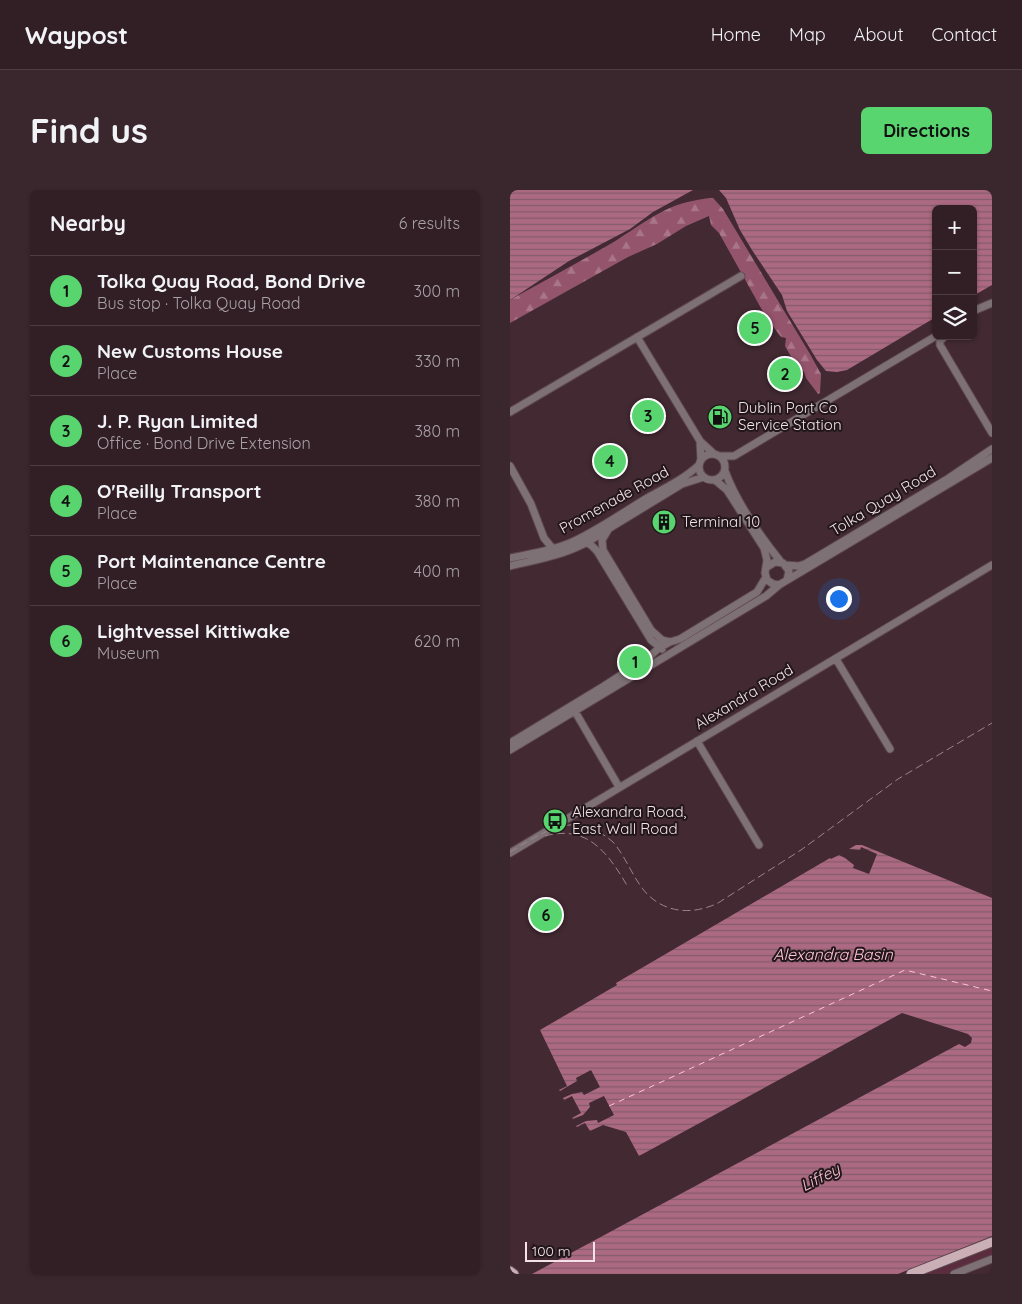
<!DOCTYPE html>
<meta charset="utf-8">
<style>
body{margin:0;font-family:Quicksand,sans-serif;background:#3a272e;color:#f1f3f6}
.controls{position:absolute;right:15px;top:15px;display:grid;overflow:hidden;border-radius:8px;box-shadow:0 1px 4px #0004}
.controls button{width:45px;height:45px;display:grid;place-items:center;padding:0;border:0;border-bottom:1px solid #4d3d43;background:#321f26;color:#f1f3f6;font:25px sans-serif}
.scale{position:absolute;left:15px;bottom:12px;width:70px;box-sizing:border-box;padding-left:5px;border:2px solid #f4e2e8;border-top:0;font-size:14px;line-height:18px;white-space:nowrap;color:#f4e2e8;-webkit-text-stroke:4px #211619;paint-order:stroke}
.you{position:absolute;left:328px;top:408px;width:18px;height:18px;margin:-12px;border:4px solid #fff;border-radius:50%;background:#1a73e8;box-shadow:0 0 0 8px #1a73e833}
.badge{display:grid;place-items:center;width:32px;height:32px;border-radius:50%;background:#59d56f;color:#111;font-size:16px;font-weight:700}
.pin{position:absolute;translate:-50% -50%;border:2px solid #fff;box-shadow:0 1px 5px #0006}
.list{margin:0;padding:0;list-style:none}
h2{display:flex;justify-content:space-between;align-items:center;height:65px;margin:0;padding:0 20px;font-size:21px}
h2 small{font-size:16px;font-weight:400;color:#a8a2a7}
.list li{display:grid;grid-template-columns:32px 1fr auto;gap:15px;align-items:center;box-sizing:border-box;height:70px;padding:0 20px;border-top:1px solid #4d3d43}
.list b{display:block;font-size:19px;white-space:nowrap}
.list p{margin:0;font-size:16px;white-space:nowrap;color:#a8a2a7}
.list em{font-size:16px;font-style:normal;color:#a8a2a7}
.icon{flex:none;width:28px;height:28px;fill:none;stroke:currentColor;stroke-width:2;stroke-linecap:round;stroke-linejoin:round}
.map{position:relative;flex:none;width:482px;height:1084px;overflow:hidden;border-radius:8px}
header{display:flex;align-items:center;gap:30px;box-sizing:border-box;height:70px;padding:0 25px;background:#321f26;border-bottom:1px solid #4d3d43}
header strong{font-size:24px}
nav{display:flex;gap:28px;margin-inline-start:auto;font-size:18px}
.intro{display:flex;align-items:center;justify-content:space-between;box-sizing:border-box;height:120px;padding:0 30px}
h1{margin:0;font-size:35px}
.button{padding:12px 22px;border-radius:8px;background:#59d56f;color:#111;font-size:18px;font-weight:700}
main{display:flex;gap:30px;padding:0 30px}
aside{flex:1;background:#321f26;border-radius:8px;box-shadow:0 1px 4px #0004}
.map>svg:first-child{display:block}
.green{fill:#5a2c3e}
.forest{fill:url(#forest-firs)}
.water{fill:url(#water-rules)}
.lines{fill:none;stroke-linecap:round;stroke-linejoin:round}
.ferry{stroke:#ffc4d7;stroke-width:1;stroke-dasharray:6 5;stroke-linecap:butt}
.minor-casing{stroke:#5e474f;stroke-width:9}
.major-casing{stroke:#5e474f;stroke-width:11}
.minor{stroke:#7e7175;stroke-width:7}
.major{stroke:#cbafb7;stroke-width:9}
.rail{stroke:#9a858c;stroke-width:1;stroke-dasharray:8 4;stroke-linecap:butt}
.labels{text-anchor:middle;stroke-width:4;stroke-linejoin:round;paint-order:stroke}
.poi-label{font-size:15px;fill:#f4e2e8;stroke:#211619;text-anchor:start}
.street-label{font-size:15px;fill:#f4e2e8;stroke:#211619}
.water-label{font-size:16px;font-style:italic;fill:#ffc4d7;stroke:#211619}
</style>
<header>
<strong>Waypost</strong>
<nav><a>Home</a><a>Map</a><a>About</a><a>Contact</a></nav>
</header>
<div class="intro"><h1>Find us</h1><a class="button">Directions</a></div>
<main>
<aside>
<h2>Nearby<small>6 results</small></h2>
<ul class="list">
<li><span class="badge">1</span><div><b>Tolka Quay Road, Bond Drive</b><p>Bus stop · Tolka Quay Road</p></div><em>300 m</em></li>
<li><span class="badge">2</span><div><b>New Customs House</b><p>Place</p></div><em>330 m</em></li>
<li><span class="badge">3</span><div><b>J. P. Ryan Limited</b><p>Office · Bond Drive Extension</p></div><em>380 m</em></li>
<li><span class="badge">4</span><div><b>O'Reilly Transport</b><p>Place</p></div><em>380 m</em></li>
<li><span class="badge">5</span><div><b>Port Maintenance Centre</b><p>Place</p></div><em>400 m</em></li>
<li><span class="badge">6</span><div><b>Lightvessel Kittiwake</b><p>Museum</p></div><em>620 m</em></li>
</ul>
</aside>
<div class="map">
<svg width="482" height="1084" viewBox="0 0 482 1084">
<defs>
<pattern id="forest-firs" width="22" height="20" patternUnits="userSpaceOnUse" patternTransform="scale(1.25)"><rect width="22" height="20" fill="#94556c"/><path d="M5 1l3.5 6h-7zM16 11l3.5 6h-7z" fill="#a97588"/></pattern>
<pattern id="water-rules" width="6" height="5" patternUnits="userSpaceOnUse" patternTransform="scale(1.25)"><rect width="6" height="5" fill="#ac6a82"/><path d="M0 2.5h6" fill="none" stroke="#845b6a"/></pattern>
</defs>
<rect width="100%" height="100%" fill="#422932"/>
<path class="green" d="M482,1054v12l-45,18h-30z"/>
<path class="forest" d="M203,8l10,11 87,145 11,20 -1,19 -2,1 -12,-16 -2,-6 -10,-10 -9,-16 1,-8 -5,-1 -15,-20 -47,-84 -8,-8 -2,-9 -23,10 -29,18 -29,13 -118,66v-23l7,-4c32,-18 64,-35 95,-53 36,-22 55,-42 101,-45z"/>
<path class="water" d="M0,0h183l-40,22 -23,17 -61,32 -59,39z
M209,0h273v95l-19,11v-87h-37v108l-89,53 -10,2 -11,-1 -9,-11 -30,-49 -5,-16 -30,-45 -12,-20 -14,-32z
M346,655h6l130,53v338l-94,38h-366l427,-230 6,3 6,-4 1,-5 -4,-4 -66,-21 -263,143 -13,-24 -23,-7 -13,6 -5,-8 -8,4 -1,-1 10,-5 11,-1 1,3 16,-8 -10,-19 -15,7 1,4 -7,8 -10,4 -1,-1 9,-5 -9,-17 -8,4 -1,-2 9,-4 10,-2 2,3 16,-8 -9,-17 -15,8 1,3 -17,10 -1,-1 8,-4 -27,-56 77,-45 -1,-2 214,-125 1,1 8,-4 6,3 9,7 -1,3 16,6 8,-20 -16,-7 -1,3 -11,-1z"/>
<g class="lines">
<path class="ferry" d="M99,916l296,-136 87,21"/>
<defs>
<path id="minor" d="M463,121l19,-8
M435,146l-5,5v4l52,88
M127,147l63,104
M0,222l231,-136
M189 277a13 13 0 1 1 26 0a13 13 0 1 1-26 0Z
M211,266h13l202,-120
M191,269l-1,-18 13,12
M0,276l21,38 13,34 9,11
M215,281c11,30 36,66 56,91
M205,290l12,10 37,58 3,12 -2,13 2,7 6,4 6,1 213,-127
M98,340l-6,10 1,10 48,80 11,10 8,2
M77,353l4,2 6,6 54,89 11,9
M0,368c20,-4 41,-7 60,-15 27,-12 52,-30 77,-45 18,-10 37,-19 52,-33
M275,375l13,1 7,-2 144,-86 43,-29
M0,376c30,-7 65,-13 90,-32l82,-50 22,-7
M257,377l8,-5 8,1 6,8 -2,9
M326,469l54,90
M63,518l46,79
M187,551l62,104
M0,553l94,-57 45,-29 10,-9 11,-6 10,-3 77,-47 9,-15
M0,560l256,-154 13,-11
M0,663l482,-288
M444,1084l38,-15"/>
<path id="major" d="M0,1081l4,3
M401,1084l81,-32"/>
</defs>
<use href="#minor" class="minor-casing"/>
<use href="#major" class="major-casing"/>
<use href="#minor" class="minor"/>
<use href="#major" class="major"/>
<path class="rail" d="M35,646c44,-12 64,19 83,51
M0,662c37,-22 64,-43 103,-10 12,14 18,31 29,46 19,25 49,28 76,15l83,-53 97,-71 94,-56"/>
</g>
<defs>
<symbol id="fuel-disc" viewBox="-11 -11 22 22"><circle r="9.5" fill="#59d56f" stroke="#211619"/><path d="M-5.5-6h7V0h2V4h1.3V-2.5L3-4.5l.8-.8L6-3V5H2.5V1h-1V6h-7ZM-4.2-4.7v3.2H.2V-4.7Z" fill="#111"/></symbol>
<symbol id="building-disc" viewBox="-11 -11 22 22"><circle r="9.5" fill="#59d56f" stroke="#211619"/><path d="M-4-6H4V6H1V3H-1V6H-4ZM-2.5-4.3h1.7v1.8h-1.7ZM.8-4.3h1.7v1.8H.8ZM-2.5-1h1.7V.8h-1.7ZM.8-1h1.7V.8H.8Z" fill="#111"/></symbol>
<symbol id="bus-disc" viewBox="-11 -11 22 22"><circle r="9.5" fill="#59d56f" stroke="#211619"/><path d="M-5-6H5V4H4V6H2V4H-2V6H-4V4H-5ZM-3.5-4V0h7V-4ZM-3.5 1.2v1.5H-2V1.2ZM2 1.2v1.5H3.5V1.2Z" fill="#111"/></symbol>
</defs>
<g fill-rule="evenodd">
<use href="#fuel-disc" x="196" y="213" width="28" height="28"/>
<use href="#building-disc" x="140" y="318" width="28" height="28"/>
<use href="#bus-disc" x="31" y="617" width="28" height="28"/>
</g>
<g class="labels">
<g class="poi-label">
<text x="228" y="223">Dublin Port Co<tspan x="228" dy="17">Service Station</tspan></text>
<text x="172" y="337">Terminal 10</text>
<text x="62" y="627">Alexandra Road,<tspan x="62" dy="17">East Wall Road</tspan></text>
</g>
<g class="street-label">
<text transform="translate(104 310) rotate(-29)" y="5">Promenade Road</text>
<text transform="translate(373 311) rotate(-31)" y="5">Tolka Quay Road</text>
<text transform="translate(234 507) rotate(-31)" y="5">Alexandra Road</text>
</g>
<g class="water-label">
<text x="323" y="770">Alexandra Basin</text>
<text transform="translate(310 987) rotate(-27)" y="6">Liffey</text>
</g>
</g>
</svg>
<div class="controls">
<button>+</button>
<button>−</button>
<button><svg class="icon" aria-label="layers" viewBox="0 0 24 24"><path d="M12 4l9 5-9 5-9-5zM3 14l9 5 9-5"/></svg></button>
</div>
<div class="scale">100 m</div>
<div class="you"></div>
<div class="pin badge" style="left:125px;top:472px">1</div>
<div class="pin badge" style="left:275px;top:184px">2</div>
<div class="pin badge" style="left:138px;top:226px">3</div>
<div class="pin badge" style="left:100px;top:271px">4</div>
<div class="pin badge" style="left:245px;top:138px">5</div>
<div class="pin badge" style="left:36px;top:725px">6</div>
</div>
</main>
